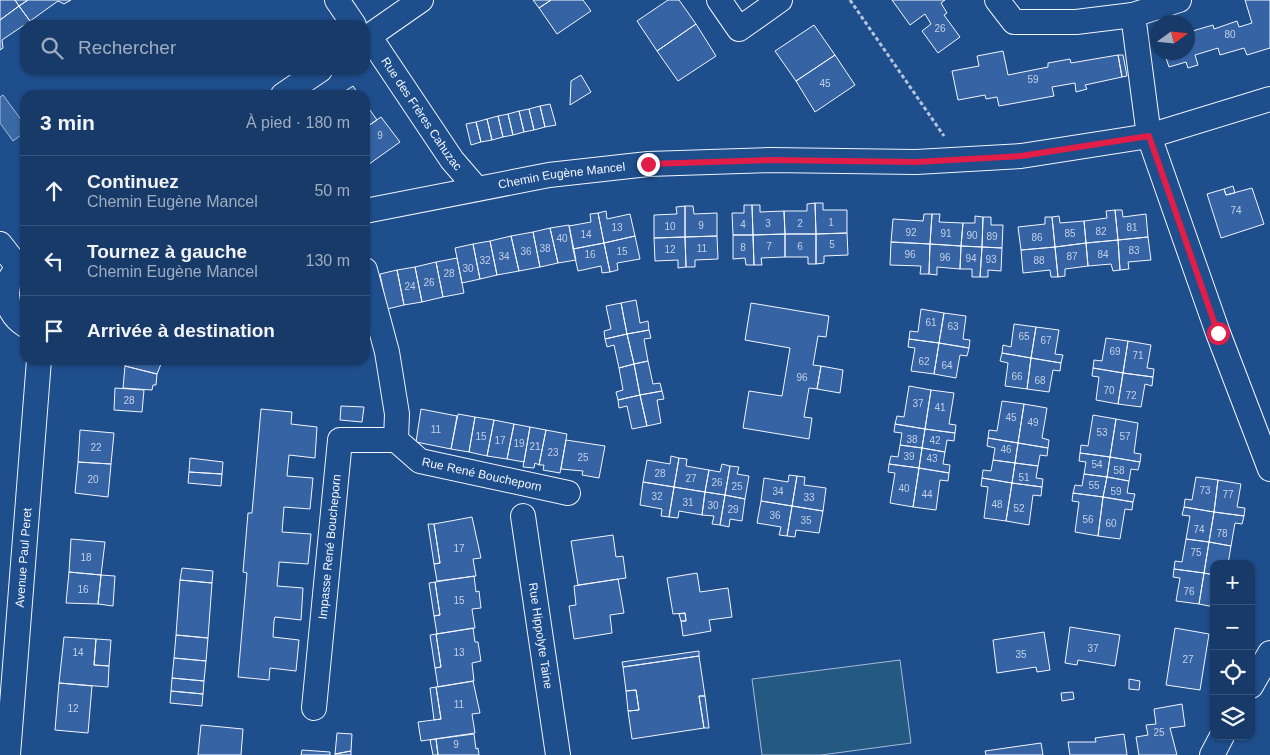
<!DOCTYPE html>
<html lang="fr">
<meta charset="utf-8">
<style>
body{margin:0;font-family:Arial,sans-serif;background:#244571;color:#f1f3f6}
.controls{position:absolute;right:15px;bottom:15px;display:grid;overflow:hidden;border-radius:10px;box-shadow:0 1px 4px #0004}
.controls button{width:45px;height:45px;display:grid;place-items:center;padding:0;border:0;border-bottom:1px solid #36547d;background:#173a69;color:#f1f3f6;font:25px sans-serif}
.compass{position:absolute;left:1150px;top:15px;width:45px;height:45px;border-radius:50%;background:#173a69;box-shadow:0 1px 4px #0004;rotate:75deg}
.stop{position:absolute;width:15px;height:15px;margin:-11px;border:4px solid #e11d48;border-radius:50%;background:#fff}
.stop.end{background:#e11d48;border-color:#fff;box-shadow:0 1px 5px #0008}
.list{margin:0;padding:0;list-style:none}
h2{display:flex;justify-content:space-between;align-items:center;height:65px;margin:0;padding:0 20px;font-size:21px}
h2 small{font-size:16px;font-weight:400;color:#9eadc0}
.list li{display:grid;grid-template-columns:32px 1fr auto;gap:15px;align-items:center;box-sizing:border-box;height:70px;padding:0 20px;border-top:1px solid #36547d}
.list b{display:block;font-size:19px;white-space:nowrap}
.list p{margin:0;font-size:16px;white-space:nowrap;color:#9eadc0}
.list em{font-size:16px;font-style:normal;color:#9eadc0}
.icon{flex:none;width:28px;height:28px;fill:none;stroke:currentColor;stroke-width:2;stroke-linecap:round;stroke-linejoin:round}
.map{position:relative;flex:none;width:1270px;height:755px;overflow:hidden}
.search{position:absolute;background:#173a69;box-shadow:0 1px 4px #0004;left:20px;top:20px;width:350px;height:55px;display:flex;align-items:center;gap:12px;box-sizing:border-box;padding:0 18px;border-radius:15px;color:#9eadc0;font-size:19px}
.panel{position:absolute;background:#173a69;box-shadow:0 1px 4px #0004;left:20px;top:90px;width:350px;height:275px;border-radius:15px}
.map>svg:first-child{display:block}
.green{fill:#245a82;stroke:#a8bbd7}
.water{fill:#3b69a3;stroke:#a8bbd7}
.building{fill:#3563a3;stroke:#f2f6ff}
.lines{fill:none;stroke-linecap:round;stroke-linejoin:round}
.street-casing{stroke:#f2f6ff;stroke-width:26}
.path{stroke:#b3c4dc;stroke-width:3;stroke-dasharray:4 2.5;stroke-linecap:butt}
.street{stroke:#1f4e8c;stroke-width:24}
.route{stroke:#e11d48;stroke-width:6}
.labels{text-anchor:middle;stroke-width:4;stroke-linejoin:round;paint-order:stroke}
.number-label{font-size:10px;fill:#c3d1e8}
.street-label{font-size:12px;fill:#f2f6ff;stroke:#1f4e8c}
</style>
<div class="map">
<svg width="1270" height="755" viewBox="0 0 1270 755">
<rect width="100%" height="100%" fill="#1f4e8c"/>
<path class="green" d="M900,660l11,83 -90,12h-59l-10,-76z"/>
<path class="water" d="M3,95l22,30v7l-12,9 -13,-18v-26z"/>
<path class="building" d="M0,0h15l4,6 -19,14z
M15,0h13l-9,6z
M28,0h43l-7,4 -6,-3 -28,20 -11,-15z
M533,0h18l-12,8z
M551,0h32l8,11 -34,23 -18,-26z
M668,0h11l17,24 -39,27 -20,-30z
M892,0h53l-4,3 6,10 -3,2 16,22 -22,16 -16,-22 9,-7 -6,-10 -15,11z
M1245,0h25v48l-23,7 -3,-7 -24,7 -2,-7 -23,7 3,10 -10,3 -2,-6 -17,5 -5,-15h24v-15l2,-1 -1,-4 24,-7 1,4 23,-8 2,6 13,-4z
M19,6l11,15 -28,19 1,8 -3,2v-30z
M696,24l20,32 -38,25 -21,-30z
M814,25l21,30 -39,26 -21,-30z
M1003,51l5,24 40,-8v-4l22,-4 1,4 47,-8 4,22 -37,8 2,4 -11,3 -1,-9 -23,4 2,9 -55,10 -2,-9 -11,2 -1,-4 -27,5 -6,-29 27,-5 -2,-10z
M835,55l20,30 -40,27 -19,-31z
M1118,55h5l4,21 -5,1z
M581,75l10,17 -21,13 1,-24z
M353,86l6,9h-20z
M365,103l12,17 -12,8z
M550,104l6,21 -11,2 -5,-21z
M540,106l5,21 -11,3 -5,-21z
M529,109l5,21 -10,2 -5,-21z
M519,111l5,21 -11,3 -5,-21z
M508,114l5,21 -10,2 -5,-21z
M498,116l5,21 -11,3 -5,-21z
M381,117l19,25 -35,25v-39z
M487,119l5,21 -11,2 -5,-20z
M476,122l5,20 -10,3 -5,-21z
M1233,186l2,7 -9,2 -2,-6z
M1252,188l12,36 -43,14 -14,-44 17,-5 2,6z
M815,203l1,31h-31l-1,-23h23v-7z
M815,203h8v7h24v23l-31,1z
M744,205h8l1,30h-20l-1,-22h12z
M752,205h8v7l24,-1 1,23 -32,1z
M685,206h8l1,8 23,-1v23l-32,1z
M685,206v31l-31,1v-23l23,-1 -1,-7z
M1115,210h7l1,7 23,-3 2,23 -30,3z
M1115,210l3,30 -32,3 -2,-22 23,-3 -1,-7z
M606,211l1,8 23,-5 5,22 -31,7 -6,-30z
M598,213l6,30 -31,6 -4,-23 22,-4 -1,-8z
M924,214h8l-2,30 -39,-2 2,-23 30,2z
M932,214h8l-1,8 24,1 -2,23 -31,-2z
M975,216l8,1 -1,30 -21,-1 2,-23h12z
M1059,216l1,7 24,-2 2,22 -31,4 -3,-30z
M983,217h8v8h12l-1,23 -20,-1z
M1045,217h7l3,30 -34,3 -3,-23 27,-3z
M569,225l7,35 -18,3 -8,-35z
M550,228l8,35 -18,4 -7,-35z
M533,232l7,35 -21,4 -8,-35z
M847,233l1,22 -24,1v7l-8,1v-30z
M785,234h31v30h-8v-7h-23z
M785,234v23l-24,1 1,7h-8l-1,-30z
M733,235h20l1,30h-8l-1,-7 -12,1z
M511,236l8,35 -22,4 -7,-34z
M635,236l5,23 -23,4 1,7 -8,2 -6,-29z
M717,236l1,23 -23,1v7h-9l-1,-30z
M685,237l1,30 -8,1v-8l-23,1 -1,-23z
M1148,237l3,23 -23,2 1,7 -9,1 -2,-30z
M1118,240l2,30 -7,1 -2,-7 -23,2 -2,-23z
M490,241l7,34 -17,4 -7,-35z
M891,242l39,2 -1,30h-9l1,-8 -31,-1z
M604,243l6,29 -8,1 -1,-7 -23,5 -5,-22z
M1086,243l2,23 -23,3v7l-7,1 -3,-30z
M473,244l7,35 -18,4 -7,-35z
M930,244l31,2 -1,23 -23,-2v8l-8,-1z
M961,246l21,1 -2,30h-8v-8h-12z
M982,247l20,1 -1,23 -13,-1v7h-8z
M1055,247l3,30h-7l-1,-7 -27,3 -2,-23z
M457,258l7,35 -21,4 -7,-35z
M436,262l7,35 -21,5 -7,-35z
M415,267l7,35 -18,3 -7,-35z
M397,270l7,35 -17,4 -7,-35z
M636,300l4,23 8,-2 1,9 -22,4 -6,-31z
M621,303l6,31 -22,5 -1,-8 7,-2 -5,-23z
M751,303l78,13 -3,21 -8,-1 -5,29 8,1 -4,23 -8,-1 -5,29 8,1 -3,21 -66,-11 6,-37 33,5 8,-48 -45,-8z
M921,309l23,4 -5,30 -30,-4 1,-8 8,1z
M944,313l22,3 -3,23 7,1 -1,8 -30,-5z
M1014,324l22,3 -5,31 -29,-5 1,-8 8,2z
M1036,327l23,3 -4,24 8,1 -2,8 -30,-5z
M649,330l2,8 -7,1 4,22 -14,3 -7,-30z
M627,334l7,30 -15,4 -5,-23 -7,2 -2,-8z
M1106,338l22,3 -5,32 -30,-5 1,-8 8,1z
M909,339l30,4 -5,31 -23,-3 4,-23 -7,-1z
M1128,341l23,4 -4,23 7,1 -1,8 -30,-4z
M939,343l30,5 -2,8 -7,-1 -4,23 -22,-4z
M1002,353l29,5 -4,31 -22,-3 3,-23 -8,-2z
M1031,358l30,5 -1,8 -7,-1 -4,22 -22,-3z
M127,360h32l-1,3 3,1 -4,10 -32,-8z
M648,361l5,23 7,-1 2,8 -22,4 -6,-31z
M634,364l6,31 -22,5 -2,-8 7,-2 -4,-22z
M125,366l32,8 -1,11h-3l-1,5 -29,-2z
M821,366l22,4 -3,23 -23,-4z
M1093,368l30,5 -5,31 -22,-4 3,-23 -7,-1z
M1123,373l30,4 -1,9 -7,-2 -4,23 -23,-3z
M909,386l22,4 -6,39 -30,-5 2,-8 7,1z
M115,388l29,2 -2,22 -28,-2z
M931,390l23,3 -5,31 7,1 -1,8 -30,-4z
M662,391l2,8 -7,1 4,23 -14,3 -7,-31z
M640,395l7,31 -15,3 -5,-23 -8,2 -1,-8z
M1002,401l22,3 -6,39 -30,-5 1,-8 8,1z
M1024,404l23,4 -5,30 7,2 -1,8 -30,-5z
M341,406l23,1 -2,15 -22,-2z
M261,409l31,3 -1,12 26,3 -2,31 -26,-3 -2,21 26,2 -3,31 -26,-2 -2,25 29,2 -3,30 -29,-2v3l-2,21 26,2 -2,32 -26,-3 -1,4 -1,16 26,3 -3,31 -26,-3 -1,12 -31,-3 9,-104 -4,-1 5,-59h4z
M421,409l36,7 -6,33 -35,-7z
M458,414l17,3 -6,35 -18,-3z
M1093,415l23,4 -6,38 -30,-4 1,-8 7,1z
M475,417l19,3 -7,36 -18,-4z
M1116,419l22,4 -4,30 7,1 -1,8 -30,-5z
M494,420l20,4 -7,35 -20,-3z
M514,424l16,3 -6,35 -17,-3z
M895,424l30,5 -3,19 -22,-3 2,-12 -8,-1z
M530,427l16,3 -7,35 -4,-2 -1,5 -11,-1z
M925,429l30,4 -1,8 -7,-1 -2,12 -23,-4z
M80,430l34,3 -3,31 -33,-2z
M546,430l21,4 -7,39 -17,-3 1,-5h-5z
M988,438l30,5 -3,20 -22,-3 2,-12 -8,-2z
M566,440l39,6 -6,32 -17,-3 1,-4 -22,-2z
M1018,443l30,5 -1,8 -7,-1 -2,11 -23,-3z
M900,445l22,3 -3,20 -30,-4 2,-8 7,1z
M922,448l23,4 -2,12 7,1 -1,8 -30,-5z
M1080,453l30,4 -3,20 -23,-3 2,-12 -7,-1z
M671,456l8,2 -5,29 -31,-5 4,-22 23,4z
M1110,457l30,5 -2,8 -7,-1 -2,12 -22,-4z
M190,458l33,4 -1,12 -33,-2z
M679,458l8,1 -1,7 23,4 -4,22 -31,-5z
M993,460l22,3 -3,20 -30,-5 1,-8 8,1z
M78,462l33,2 -3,33 -33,-4z
M1015,463l23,3 -2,12 7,1 -1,8 -30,-4z
M722,464l8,2 -5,29 -20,-3 4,-22 11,2z
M889,464l30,4 -6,39 -23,-4 5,-30 -7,-1z
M730,466l9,1 -2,7 12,2 -4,23 -20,-4z
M919,468l30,5 -1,8 -8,-1 -4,30 -23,-3z
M189,472l33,2 -1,12 -33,-3z
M1084,474l23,3 -4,20 -30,-4 2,-8 7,1z
M789,475l8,1 -5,30 -31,-5 3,-23 24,4z
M797,476l8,1 -1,8 22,3 -3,23 -31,-5z
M1107,477l22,4 -2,12 8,1 -2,8 -30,-5z
M1196,477l22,3 -4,32 -30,-5 1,-8 7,1z
M982,478l30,5 -6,38 -22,-3 4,-31 -7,-1z
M1218,480l23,4 -4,23 8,1 -1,8 -30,-4z
M643,482l31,5 -5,30 -8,-1 1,-7 -22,-4z
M1012,483l30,4 -1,9 -8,-1 -4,30 -23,-4z
M674,487l31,5 -3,23 -23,-4 -1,7 -9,-1z
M705,492l20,3 -5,30 -8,-1 2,-8 -12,-1z
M1073,493l30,4 -5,39 -23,-4 4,-30 -7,-1z
M725,495l20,4 -3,22 -12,-2 -1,8 -9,-2z
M1103,497l30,5 -1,8 -7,-1 -5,30 -22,-3z
M761,501l31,5 -5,30 -8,-1 2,-8 -24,-4z
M792,506l31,5 -4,22 -23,-3 -1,7 -8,-1z
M1184,507l30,5 -5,30 -23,-3 4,-23 -8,-1z
M1214,512l30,4 -2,8 -7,-1 -4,23 -22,-4z
M472,517l9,41 -8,1 3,17 -39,5 -3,-17 6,-1 -6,-39z
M428,524h6l6,39 -6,1z
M613,535l3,22 7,-1 3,22 -48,7 -7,-44z
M71,539l34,3 -4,33 -32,-3z
M1186,539l23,3 -5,31 -30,-4 1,-8 7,1z
M1209,542l22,4 -3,18h-14v11l-10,-2z
M182,568l31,3 -1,12 -32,-3z
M1174,569l30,4 -5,31 -23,-3 4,-23 -7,-1z
M69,572l32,3 -3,29 -32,-1z
M697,573l3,19 28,-4 4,29 -23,3 2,11 -28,5 -2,-15h5l-1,-8 -12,1 -6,-36z
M1204,573l10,2v32l-15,-3z
M101,575l14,1 -2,30 -15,-2z
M474,576l2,16 3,-1 2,17 -9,1 3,19 -38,6 -3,-18 6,-1 -5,-33z
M618,579l6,34 -14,2 2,18 -38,6 -5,-33 7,-1 -2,-19z
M180,580l32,3 -4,55 -32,-3z
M435,582l5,33 -6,1 -5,-33z
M685,613l1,8h-5l-2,-7z
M1070,627l50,8 -5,31 -37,-6 -1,5 -12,-2z
M473,628l2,14h3l3,19 -9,2 2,18 -36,6 -3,-19 6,-1 -5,-33z
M1175,628l34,6 -9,56 -34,-5z
M1044,632l6,38 -13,2 -1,-5 -39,6 -4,-33z
M436,634l5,33 -6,1 -5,-33z
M176,635l32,3 -2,23 -32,-3z
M64,637l32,2 -2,26 15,1 -1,21 -49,-4z
M96,639l15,1 -2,26 -15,-1z
M699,651v5l-76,11 -1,-5z
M699,656l6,40h-6l5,32 -72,11 -4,-28 11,-1 -3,-20 -10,1 -3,-24z
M174,658l32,3 -2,20 -32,-3z
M172,678l32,3 -1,13 -32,-3z
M1129,679l11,2 -1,9 -10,-1z
M473,681l7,32 -8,1 3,19 -54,8 -3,-19 23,-3 -5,-32z
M59,683l33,3 -4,47 -33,-3z
M436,687l5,32 -7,1 -4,-32z
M636,690l3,20 -11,1 -2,-20z
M171,691l32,3 -1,12 -32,-3z
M1073,692l1,7 -12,2 -1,-8z
M699,696h6l4,32h-5z
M1182,704l3,22 -15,2 7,27h-38l-3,-18 12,-2 -2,-10 10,-1 -2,-15z
M201,725l42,4 -2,26h-43z
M337,733l15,1 -1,17 -16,3z
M474,734l2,15 2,-1 1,7h-41l-2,-16z
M1124,734l3,21h-57l-2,-13h28l-1,-4z
M436,739l2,16h-5l-3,-15z
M1041,743l2,12h-57l-1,-4z
M302,750l28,2v3h-29z
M351,751v4h-16v-1z"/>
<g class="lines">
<defs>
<g id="street">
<path d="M337,0l17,25"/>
<path d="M719,0l20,29 41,-29"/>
<path d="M997,0l17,22h62l57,-7"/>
<path d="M1179,0l-46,15 16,121 69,197 52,136"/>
<path id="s1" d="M369,36l83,124 25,29"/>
<path d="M365,39l56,-39"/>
<path d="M283,95l37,-25"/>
<path id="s2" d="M365,211l184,-36 99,-11 122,-4 146,2 105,-6 128,-20 121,-37"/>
<path d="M0,244l18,23"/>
<path d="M25,263c-24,14 -24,47 0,62"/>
<path id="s3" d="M365,270l22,82 10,62 -1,26 24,21 148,32"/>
<path id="s4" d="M523,516l35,239"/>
<path d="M1251,686l19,-33"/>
<path id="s5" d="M314,708l26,-268h56"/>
<path id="s6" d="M8,755l31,-395"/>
<path d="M1212,755l10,-19"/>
</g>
</defs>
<use href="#street" class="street-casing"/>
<path class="path" d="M850,0l94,136"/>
<use href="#street" class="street"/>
</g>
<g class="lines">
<path class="route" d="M648,164l122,-4 146,2 105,-6 128,-20 69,197"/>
</g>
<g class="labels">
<g class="number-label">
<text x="940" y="32">26</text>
<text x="1230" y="38">80</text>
<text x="1033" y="83">59</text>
<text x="825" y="87">45</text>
<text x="380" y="139">9</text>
<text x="1236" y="214">74</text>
<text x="831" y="226">1</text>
<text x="768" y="227">3</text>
<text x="800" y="227">2</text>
<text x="743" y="228">4</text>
<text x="701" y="229">9</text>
<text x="670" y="230">10</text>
<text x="617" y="231">13</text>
<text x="1132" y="231">81</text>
<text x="1101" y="235">82</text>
<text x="911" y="236">92</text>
<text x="946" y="237">91</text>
<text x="1070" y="237">85</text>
<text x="586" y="238">14</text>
<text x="972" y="239">90</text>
<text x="992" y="240">89</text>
<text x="1037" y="241">86</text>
<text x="562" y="242">40</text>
<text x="832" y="248">5</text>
<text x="769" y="250">7</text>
<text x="800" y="250">6</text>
<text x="743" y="251">8</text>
<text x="545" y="252">38</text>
<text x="702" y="252">11</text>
<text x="670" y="253">12</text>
<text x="1134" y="254">83</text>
<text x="526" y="255">36</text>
<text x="622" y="255">15</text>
<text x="590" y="258">16</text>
<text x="910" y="258">96</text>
<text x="1103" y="258">84</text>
<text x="504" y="260">34</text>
<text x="1072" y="260">87</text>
<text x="945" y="261">96</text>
<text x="971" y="262">94</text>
<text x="991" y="263">93</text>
<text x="485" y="264">32</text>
<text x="1039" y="264">88</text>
<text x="468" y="272">30</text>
<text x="449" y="277">28</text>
<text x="429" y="286">26</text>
<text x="410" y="290">24</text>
<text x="931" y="326">61</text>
<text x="953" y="330">63</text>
<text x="1024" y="340">65</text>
<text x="1046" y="344">67</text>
<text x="1115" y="355">69</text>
<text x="1138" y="359">71</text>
<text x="924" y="365">62</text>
<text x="947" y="369">64</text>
<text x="1017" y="380">66</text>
<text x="802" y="381">96</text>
<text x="1040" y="384">68</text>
<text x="1109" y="394">70</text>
<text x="1131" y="399">72</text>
<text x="129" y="404">28</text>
<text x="918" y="407">37</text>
<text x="940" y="411">41</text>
<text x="1011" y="421">45</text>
<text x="1033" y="426">49</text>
<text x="436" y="433">11</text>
<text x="1102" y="436">53</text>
<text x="481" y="440">15</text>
<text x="1125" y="440">57</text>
<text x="912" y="443">38</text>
<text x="500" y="444">17</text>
<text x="935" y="444">42</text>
<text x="519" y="447">19</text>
<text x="535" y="450">21</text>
<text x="96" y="451">22</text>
<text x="1006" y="453">46</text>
<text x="553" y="456">23</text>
<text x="909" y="460">39</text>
<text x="583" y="461">25</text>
<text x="932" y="462">43</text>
<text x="1097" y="468">54</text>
<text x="1119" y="474">58</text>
<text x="660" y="477">28</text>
<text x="1024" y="481">51</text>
<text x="691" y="482">27</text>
<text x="93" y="483">20</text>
<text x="717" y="486">26</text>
<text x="1094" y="489">55</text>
<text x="737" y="490">25</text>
<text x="904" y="492">40</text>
<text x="1205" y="494">73</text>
<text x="778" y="495">34</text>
<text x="1116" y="495">59</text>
<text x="927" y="498">44</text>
<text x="1228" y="498">77</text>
<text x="657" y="500">32</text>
<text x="809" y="501">33</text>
<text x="688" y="506">31</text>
<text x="997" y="508">48</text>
<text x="713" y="509">30</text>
<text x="1019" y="512">52</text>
<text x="733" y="513">29</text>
<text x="775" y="519">36</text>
<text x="1088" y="523">56</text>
<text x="806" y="524">35</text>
<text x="1111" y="527">60</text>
<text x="1199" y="533">74</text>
<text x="1222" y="537">78</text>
<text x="459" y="552">17</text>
<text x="1196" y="556">75</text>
<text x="86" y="561">18</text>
<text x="83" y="593">16</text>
<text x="1189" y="595">76</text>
<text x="459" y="604">15</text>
<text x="1093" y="652">37</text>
<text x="78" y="656">14</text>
<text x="459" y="656">13</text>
<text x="1021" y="658">35</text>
<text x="1188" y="663">27</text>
<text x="459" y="708">11</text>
<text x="73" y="712">12</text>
<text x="1159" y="736">25</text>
<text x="456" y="748">9</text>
</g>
<g class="street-label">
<text dy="4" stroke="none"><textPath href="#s1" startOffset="94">Rue des Frères Cahuzac</textPath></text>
<text dy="4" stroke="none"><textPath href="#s2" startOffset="200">Chemin Eugène Mancel</textPath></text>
<text dy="4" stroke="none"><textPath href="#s3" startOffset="269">Rue René Boucheporn</textPath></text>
<text dy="4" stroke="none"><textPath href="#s5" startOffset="162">Impasse René Boucheporn</textPath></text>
<text dy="4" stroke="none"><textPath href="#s6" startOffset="198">Avenue Paul Peret</textPath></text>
<text dy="4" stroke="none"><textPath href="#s4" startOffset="121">Rue Hippolyte Taine</textPath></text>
</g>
</g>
</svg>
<div class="controls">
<button>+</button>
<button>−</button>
<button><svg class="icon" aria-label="locate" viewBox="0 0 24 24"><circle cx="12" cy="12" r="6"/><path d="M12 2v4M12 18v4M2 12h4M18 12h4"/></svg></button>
<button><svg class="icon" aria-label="layers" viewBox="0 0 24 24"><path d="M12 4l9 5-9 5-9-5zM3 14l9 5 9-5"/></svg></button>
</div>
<svg class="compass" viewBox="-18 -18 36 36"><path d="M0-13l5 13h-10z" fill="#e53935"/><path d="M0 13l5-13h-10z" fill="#9eadc0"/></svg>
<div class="stop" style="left:1218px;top:333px"></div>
<div class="stop end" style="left:648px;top:164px"></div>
<div class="search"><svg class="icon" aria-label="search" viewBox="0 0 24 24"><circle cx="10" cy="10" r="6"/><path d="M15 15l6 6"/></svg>Rechercher</div>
<section class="panel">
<h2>3 min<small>À pied · 180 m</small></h2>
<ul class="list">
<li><svg class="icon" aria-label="ahead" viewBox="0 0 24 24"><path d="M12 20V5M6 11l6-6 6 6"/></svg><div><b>Continuez</b><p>Chemin Eugène Mancel</p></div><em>50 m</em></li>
<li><svg class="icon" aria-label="left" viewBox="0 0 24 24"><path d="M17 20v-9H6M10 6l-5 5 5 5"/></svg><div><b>Tournez à gauche</b><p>Chemin Eugène Mancel</p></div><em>130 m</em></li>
<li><svg class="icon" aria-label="arrive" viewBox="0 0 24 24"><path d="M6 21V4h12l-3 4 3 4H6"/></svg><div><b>Arrivée à destination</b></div></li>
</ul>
</section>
</div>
